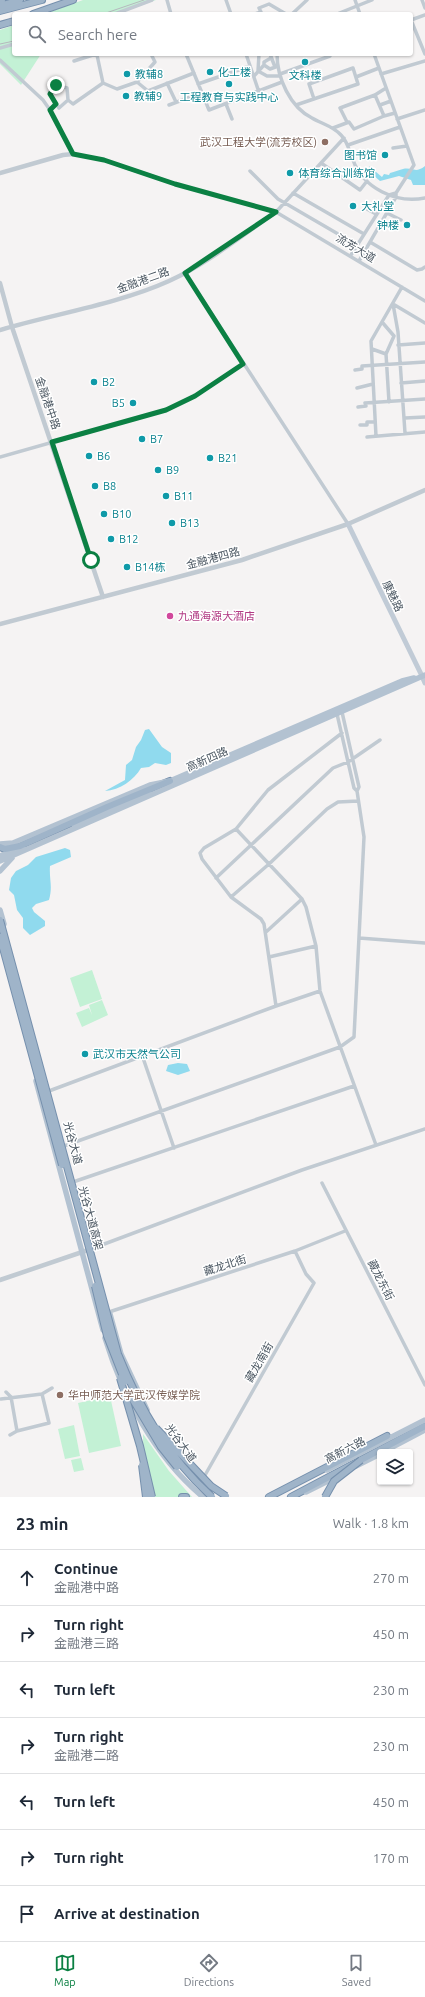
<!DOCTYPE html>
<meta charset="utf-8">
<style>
body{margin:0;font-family:Ubuntu,"Noto Sans SC",sans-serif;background:#f6f6f7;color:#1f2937}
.controls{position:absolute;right:12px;bottom:12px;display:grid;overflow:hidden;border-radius:4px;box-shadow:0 1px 3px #0004}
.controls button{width:36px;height:36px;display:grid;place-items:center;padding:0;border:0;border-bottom:1px solid #e0e1e3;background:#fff;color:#1f2937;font:20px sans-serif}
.stop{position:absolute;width:12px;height:12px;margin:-9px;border:3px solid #0b8043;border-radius:50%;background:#fff}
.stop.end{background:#0b8043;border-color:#fff;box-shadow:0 1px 4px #0008}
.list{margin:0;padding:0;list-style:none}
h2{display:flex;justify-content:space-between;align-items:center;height:52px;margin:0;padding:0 16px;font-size:17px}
h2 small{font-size:13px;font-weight:400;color:#747a83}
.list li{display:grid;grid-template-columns:26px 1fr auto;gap:12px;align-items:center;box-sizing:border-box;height:56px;padding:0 16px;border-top:1px solid #e0e1e3}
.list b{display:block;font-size:15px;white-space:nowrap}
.list p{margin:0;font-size:13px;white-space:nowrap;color:#747a83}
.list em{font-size:13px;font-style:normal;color:#747a83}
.icon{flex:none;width:22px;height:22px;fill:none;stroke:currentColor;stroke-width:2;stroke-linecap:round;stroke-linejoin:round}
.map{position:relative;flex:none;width:425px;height:1497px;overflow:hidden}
.search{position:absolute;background:#fff;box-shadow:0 1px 3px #0004;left:12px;right:12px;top:12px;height:44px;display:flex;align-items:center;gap:10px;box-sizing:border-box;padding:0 14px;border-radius:4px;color:#747a83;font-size:15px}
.sheet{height:444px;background:#fff}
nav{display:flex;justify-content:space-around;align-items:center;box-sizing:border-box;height:56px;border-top:1px solid #e0e1e3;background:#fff;font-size:11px;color:#747a83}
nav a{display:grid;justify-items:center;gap:2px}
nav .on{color:#0b8043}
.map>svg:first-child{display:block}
.green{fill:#c3f1d5}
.water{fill:#90daee}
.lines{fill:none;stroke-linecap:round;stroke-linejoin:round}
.trunk-casing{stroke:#7690ad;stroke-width:8}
.minor{stroke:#c1cad2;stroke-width:3.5}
.tertiary{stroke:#c1cad2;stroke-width:4.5}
.secondary{stroke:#c1cbd6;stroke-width:5}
.primary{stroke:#b3c2d1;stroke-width:5.5}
.trunk{stroke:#9fb4c9;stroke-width:6}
.tram{stroke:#b5b8bd;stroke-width:1}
.trunk-bridge-casing{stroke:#7690ad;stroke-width:8;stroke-linecap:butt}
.trunk-bridge{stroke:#9fb4c9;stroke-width:6}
.route{stroke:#0b8043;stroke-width:5}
.culture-dot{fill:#0f9aa8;stroke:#fff;stroke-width:1.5}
.education-dot{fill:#8d6e63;stroke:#fff;stroke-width:1.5}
.hotel-dot{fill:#d1479c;stroke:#fff;stroke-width:1.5}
.labels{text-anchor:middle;stroke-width:3;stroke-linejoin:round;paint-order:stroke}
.culture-label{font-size:11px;fill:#0d838f;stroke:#fff;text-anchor:start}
.education-label{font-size:11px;fill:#785e54;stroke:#fff;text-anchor:end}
.street-label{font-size:11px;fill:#4a5661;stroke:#fff}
.hotel-label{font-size:11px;fill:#b23c85;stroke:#fff;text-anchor:start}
</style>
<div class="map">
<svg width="425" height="1497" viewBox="0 0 425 1497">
<rect width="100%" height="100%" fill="#f5f3f3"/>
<path class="green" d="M83,0h73l-38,14h-74z
M14,25v29h27l-20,31 -21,-21v-34z
M92,970l10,29 -22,8 -10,-29z
M102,1000l6,15 -26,12 -3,-7 2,-1 -2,1 -3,-7 13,-5 3,7 -3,-10z
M110,1396l11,50 -32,7 -11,-50z
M74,1425l6,31 -15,3 -7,-30z
M143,1434l26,37 23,26h-48z
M81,1458l3,12 -10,2 -3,-12z"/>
<path class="water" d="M369,166l13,11 2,-3 5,1 1,-2c5,-1 8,-3 13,-4 10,-2 12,5 22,-3v19h-12l-2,-5 -12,-4 -19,5 -8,-7z
M149,729l13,18 9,6v10l-5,2 -11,-2 -6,4 -8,1c-7,12 -21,22 -36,23l20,-11 1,-15 6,-5 4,-13 5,-7 4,-10z
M65,848l5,2 1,7 -21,9c-1,13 3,20 -1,34l-13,4 -4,4 2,4 11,9v5l-15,9 -7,-7v-10l-6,-8 -3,-15 -5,-5 2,-12 5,-7 12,-6 8,-8z
M178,1063l9,1 3,7 -12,4 -12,-4 2,-6z"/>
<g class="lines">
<defs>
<path id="trunk" d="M0,0h2
M0,6l20,-6
M0,11l42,-11
M33,14l40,-14
M0,25l14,-4
M0,847l5,2 15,-3 87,-39 63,-26
M182,1497h4
M269,1497l118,-61
M291,1497l134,-71"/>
</defs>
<use href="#trunk" class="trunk-casing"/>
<path class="minor" d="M167,0l4,14
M226,0l5,14
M355,0l5,14
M422,0l3,8
M115,14l37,-14
M255,14l6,-2 -2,-4 10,-4 17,10
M292,14l15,-14
M337,14l35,-14
M411,20l14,34
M411,20l14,-5
M0,48l14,-4
M186,54l23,56 73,-28
M246,54l16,47
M259,54l-1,17 9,5h13
M270,54l5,13
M277,54c0,24 13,53 35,64 10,6 21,8 29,17 7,7 8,16 12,25 10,28 43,44 72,38
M97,55l6,28
M0,60l43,40 7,10 23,44 31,6 71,24 101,28 149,89
M74,61l22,-7
M264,65l6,4 8,-3
M280,74l50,-18v-2
M381,74l44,-13
M254,76l10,-11v-3l7,-4
M356,77l23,-9
M137,82l11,9 46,-18
M103,83l14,6 20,-7 18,-20 -4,-8
M167,83l9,19
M198,84l52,-18
M375,95l9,21
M68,100l-9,8 -9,-14 6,-9 11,3 1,12 5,4 30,-21
M226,104l6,15
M169,105l32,-12
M296,105l62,-21 -5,-16 -44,16 5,15
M380,105l11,-4
M397,119l28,-9
M347,122l-7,-14 35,-13 11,-7
M333,128l16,-6 5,7 30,-13 11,-3
M348,145l52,-18
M393,148l14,-2
M321,163l39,27 7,-9
M250,171l28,28 79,46
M293,193l71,41
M367,209l9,5
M276,212l68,-74
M387,213l14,7
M370,242l47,28 5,-1 3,-2
M351,255l38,-60 7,-2
M359,261l37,-64v-4l18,-28 -40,-111
M185,273l163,251
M393,304l5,28 7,101
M393,304l32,19
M382,322l12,14 -8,18 3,48
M398,345l27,-2
M372,349l14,5
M355,370l7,-1v-3l63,-4
M401,383l24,-2
M357,388l16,-4
M358,407l8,-1 -1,-3 60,-4
M405,418l20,-1
M360,425h7v-3h8
M376,436l-5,-95 31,-54
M367,437l58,-5
M0,457l166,-47 29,-14 48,-32
M342,712l17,75 -2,4
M236,829l66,70 4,8 10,39 4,45 56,154
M216,878l117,-110 15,-6 32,-22
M231,897l38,-33 58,-55 11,-7 20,-1
M266,932l36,-33
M359,938l66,5
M269,957l47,-11
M276,1006l-12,-82 -3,-5 -30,-22 -29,-38 -2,-6 4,-5 32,-19 32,-39 74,-57
M142,1055l32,93
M49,1091l227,-85 44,-15
M64,1146l276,-99 14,-10 10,-200 -7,-46 -3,-3 -17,-74
M73,1182l281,-96
M322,1183l103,202
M91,1249l211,-79 123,-41
M109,1312l186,-61 50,-20
M42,1394l10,-6
M1,1399l41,-5 7,29 -32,8 -6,-34 -5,-5
M10,1435l7,-4
M200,1484l114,-201 -8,-9 -11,-23"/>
<path class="tertiary" d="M0,173l63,-18 10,-1
M0,283l12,44 91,270
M0,330c54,-16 118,-26 169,-49 38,-17 72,-45 107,-69
M0,624l242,-64 106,-36 77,-34
M0,1280l91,-31"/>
<path class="secondary" d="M348,524l74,152
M425,680l-3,-4 3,7"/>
<path class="primary" d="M74,825l75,-32
M0,844l13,-1 137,-58 20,-4 232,-100 12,-3
M0,856l22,-9
M0,861l425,-186
M0,871l12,-13
M0,910l4,14
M36,1081l67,249
M110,1314l11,40 26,56
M105,1338c18,59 50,119 98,159
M383,1452l42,-22
M356,1466l24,-12
M327,1470l98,-50
M306,1492l32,-16"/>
<use href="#trunk" class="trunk"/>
<path class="tram" d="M103,14l41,-14
M0,44l14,-3"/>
<defs>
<path id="trunk-bridge" d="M0,920l118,434c22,55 50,103 94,143
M0,937l62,228
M95,1286l12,50 18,46
M120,1378l20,68 12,51
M133,1400l28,47 16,20
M156,1428l55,58 15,10
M142,1465l4,32
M325,1497l9,-16 27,-21"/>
</defs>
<use href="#trunk-bridge" class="trunk-bridge-casing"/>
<use href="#trunk-bridge" class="trunk-bridge"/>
</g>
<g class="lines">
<path class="route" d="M56,85l-6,9 6,10 -6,6 23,44 31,6 71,24 101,28 -91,61 58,91 -48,32 -29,14 -114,32 39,118"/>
</g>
<g class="culture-dot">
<circle cx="305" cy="62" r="4"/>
<circle cx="210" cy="72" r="4"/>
<circle cx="127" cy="74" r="4"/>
<circle cx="229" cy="84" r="4"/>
<circle cx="126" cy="96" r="4"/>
<circle cx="385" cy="155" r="4"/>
<circle cx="290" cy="173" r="4"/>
<circle cx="353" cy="206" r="4"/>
<circle cx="407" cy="225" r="4"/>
<circle cx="94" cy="382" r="4"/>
<circle cx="133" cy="403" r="4"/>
<circle cx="142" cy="439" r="4"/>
<circle cx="89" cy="456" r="4"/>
<circle cx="210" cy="458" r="4"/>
<circle cx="158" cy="470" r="4"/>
<circle cx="95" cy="486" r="4"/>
<circle cx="166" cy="496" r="4"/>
<circle cx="104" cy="514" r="4"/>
<circle cx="172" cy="523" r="4"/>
<circle cx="111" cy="539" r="4"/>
<circle cx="127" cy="567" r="4"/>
<circle cx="85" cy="1054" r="4"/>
</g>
<g class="education-dot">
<circle cx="325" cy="142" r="4"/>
<circle cx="60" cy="1395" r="4"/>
</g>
<circle class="hotel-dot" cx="170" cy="616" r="4"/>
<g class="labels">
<g class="culture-label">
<text x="218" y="76">化工楼</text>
<text x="135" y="78">教辅8</text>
<text x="305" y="79" text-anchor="middle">文科楼</text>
<text x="134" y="100">教辅9</text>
<text x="229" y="101" text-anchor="middle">工程教育与实践中心</text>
<text x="377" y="159" text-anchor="end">图书馆</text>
<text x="298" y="177">体育综合训练馆</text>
<text x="361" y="210">大礼堂</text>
<text x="399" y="229" text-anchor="end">钟楼</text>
<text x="102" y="386">B2</text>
<text x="125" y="407" text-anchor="end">B5</text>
<text x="150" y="443">B7</text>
<text x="97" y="460">B6</text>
<text x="218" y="462">B21</text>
<text x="166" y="474">B9</text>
<text x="103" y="490">B8</text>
<text x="174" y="500">B11</text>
<text x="112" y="518">B10</text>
<text x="180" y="527">B13</text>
<text x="119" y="543">B12</text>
<text x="135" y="571">B14栋</text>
<text x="93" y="1058">武汉市天然气公司</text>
</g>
<g class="education-label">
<text x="317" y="146">武汉工程大学(流芳校区)</text>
<text x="68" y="1399" text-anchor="start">华中师范大学武汉传媒学院</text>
</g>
<g class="street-label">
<text transform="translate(356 248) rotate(31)" y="4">流芳大道</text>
<text transform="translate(143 280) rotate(-20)" y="4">金融港二路</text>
<text transform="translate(48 403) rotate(71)" y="4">金融港中路</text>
<text transform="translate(213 558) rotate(-15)" y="4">金融港四路</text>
<text transform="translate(393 596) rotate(64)" y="4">康魅路</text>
<text transform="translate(207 759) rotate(-24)" y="4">高新四路</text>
<text transform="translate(73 1143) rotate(75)" y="4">光谷大道</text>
<text transform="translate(91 1218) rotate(75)" y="4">光谷大道高架</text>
<text transform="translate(225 1265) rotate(-18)" y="4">藏龙北街</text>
<text transform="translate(381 1280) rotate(63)" y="4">藏龙东街</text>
<text transform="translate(259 1362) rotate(-60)" y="4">藏龙南街</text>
<text transform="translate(181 1443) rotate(54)" y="4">光谷大道</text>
<text transform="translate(345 1450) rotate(-27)" y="4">高新六路</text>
</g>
<g class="hotel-label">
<text x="178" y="620">九通海源大酒店</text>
</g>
</g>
</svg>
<div class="controls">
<button><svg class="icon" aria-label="layers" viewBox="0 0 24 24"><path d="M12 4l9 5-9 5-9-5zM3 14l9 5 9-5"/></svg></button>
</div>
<div class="stop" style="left:91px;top:560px"></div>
<div class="stop end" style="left:56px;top:85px"></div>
<div class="search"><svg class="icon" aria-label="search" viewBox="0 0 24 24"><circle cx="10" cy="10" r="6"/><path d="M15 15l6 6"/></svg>Search here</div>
</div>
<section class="sheet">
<h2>23 min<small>Walk · 1.8 km</small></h2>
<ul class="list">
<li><svg class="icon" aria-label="ahead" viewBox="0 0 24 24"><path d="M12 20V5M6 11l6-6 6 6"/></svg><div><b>Continue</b><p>金融港中路</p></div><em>270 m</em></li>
<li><svg class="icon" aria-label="right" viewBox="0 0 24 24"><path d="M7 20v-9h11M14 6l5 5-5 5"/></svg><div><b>Turn right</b><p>金融港三路</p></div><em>450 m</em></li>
<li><svg class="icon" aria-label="left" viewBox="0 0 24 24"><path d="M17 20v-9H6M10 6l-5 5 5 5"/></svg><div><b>Turn left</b></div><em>230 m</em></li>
<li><svg class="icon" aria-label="right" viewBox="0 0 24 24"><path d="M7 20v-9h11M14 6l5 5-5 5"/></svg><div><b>Turn right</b><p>金融港二路</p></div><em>230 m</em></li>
<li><svg class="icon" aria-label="left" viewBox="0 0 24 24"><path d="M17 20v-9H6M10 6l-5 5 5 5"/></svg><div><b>Turn left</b></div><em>450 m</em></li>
<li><svg class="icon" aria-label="right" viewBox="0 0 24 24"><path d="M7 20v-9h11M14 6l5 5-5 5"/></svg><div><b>Turn right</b></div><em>170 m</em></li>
<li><svg class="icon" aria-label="arrive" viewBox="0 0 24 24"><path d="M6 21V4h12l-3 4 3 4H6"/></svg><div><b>Arrive at destination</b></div></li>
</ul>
</section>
<nav>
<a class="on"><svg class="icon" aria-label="map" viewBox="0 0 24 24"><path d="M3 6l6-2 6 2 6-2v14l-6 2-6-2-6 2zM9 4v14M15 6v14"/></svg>Map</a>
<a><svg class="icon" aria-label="directions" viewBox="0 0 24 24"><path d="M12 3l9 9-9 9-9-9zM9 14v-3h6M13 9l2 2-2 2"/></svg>Directions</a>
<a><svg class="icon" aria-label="saved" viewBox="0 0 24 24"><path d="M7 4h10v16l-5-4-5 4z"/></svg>Saved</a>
</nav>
